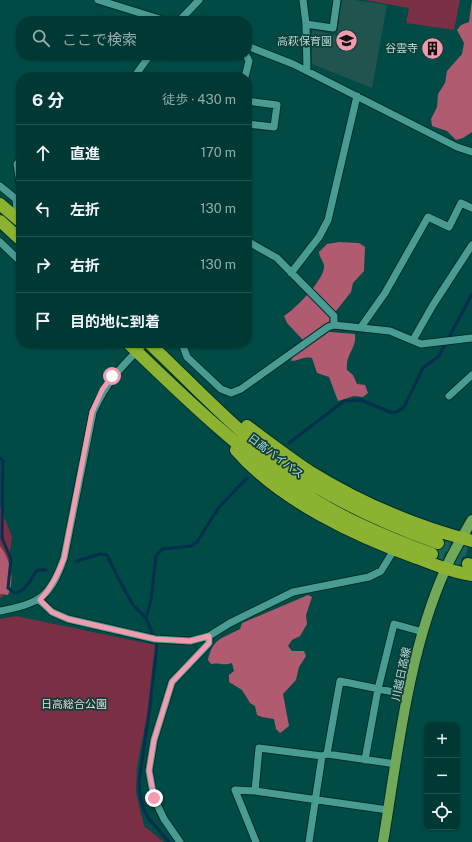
<!DOCTYPE html>
<html lang="ja">
<meta charset="utf-8">
<style>
body{margin:0;font-family:"Public Sans","Noto Sans JP",sans-serif;background:#0a3f3c;color:#f1f3f6}
.controls{position:absolute;right:12px;bottom:12px;display:grid;overflow:hidden;border-radius:8px;box-shadow:0 1px 3px #0004}
.controls button{width:36px;height:36px;display:grid;place-items:center;padding:0;border:0;border-bottom:1px solid #22524f;background:#003834;color:#f1f3f6;font:20px sans-serif}
.stop{position:absolute;width:12px;height:12px;margin:-9px;border:3px solid #f29aae;border-radius:50%;background:#fff}
.stop.end{background:#f29aae;border-color:#fff;box-shadow:0 1px 4px #0008}
.list{margin:0;padding:0;list-style:none}
h2{display:flex;justify-content:space-between;align-items:center;height:52px;margin:0;padding:0 16px;font-size:17px}
h2 small{font-size:13px;font-weight:400;color:#95acac}
.list li{display:grid;grid-template-columns:26px 1fr auto;gap:12px;align-items:center;box-sizing:border-box;height:56px;padding:0 16px;border-top:1px solid #22524f}
.list b{display:block;font-size:15px;white-space:nowrap}
.list em{font-size:13px;font-style:normal;color:#95acac}
.icon{flex:none;width:22px;height:22px;fill:none;stroke:currentColor;stroke-width:2;stroke-linecap:round;stroke-linejoin:round}
.map{position:relative;flex:none;width:472px;height:842px;overflow:hidden}
.search{position:absolute;background:#003834;box-shadow:0 1px 3px #0004;left:16px;top:16px;width:236px;height:44px;display:flex;align-items:center;gap:10px;box-sizing:border-box;padding:0 14px;border-radius:16px;color:#95acac;font-size:15px}
.panel{position:absolute;background:#003834;box-shadow:0 1px 3px #0004;left:16px;top:72px;width:236px;height:276px;border-radius:16px}
.map>svg:first-child{display:block}
.built{fill:#21544e}
.green{fill:#7a2f45}
.forest{fill:#b15b71}
.lines{fill:none;stroke-linecap:round;stroke-linejoin:round}
.stream{stroke:#052f4c;stroke-width:3}
.highway-tunnel{stroke:#1b615b;stroke-width:12;stroke-dasharray:12 6;stroke-linecap:butt}
.minor-casing{stroke:#002e2a;stroke-width:9}
.major-casing{stroke:#002e2a;stroke-width:12}
.highway-casing{stroke:#002e2a;stroke-width:14}
.minor{stroke:#499c92;stroke-width:7}
.major{stroke:#71a958;stroke-width:10}
.highway{stroke:#8bb231;stroke-width:12}
.route{stroke:#f29aae;stroke-width:5}
.labels{text-anchor:middle;stroke-width:3.5;stroke-linejoin:round;paint-order:stroke}
.poi-label{font-size:11px;fill:#b7ddd7;stroke:#103e39;text-anchor:end}
.street-label{font-size:11px;fill:#b7ddd7;stroke:#103e39}
.park-label{font-size:11px;fill:#f2d9dd;stroke:#103e39}
</style>
<div class="map">
<svg width="472" height="842" viewBox="0 0 472 842">
<rect width="100%" height="100%" fill="#004b45"/>
<path class="built" d="M342,0h13l32,5 -15,83 -60,-24v-34l25,5z"/>
<path class="green" d="M365,0h95l-6,30 -48,-7 3,-15z
M0,506l12,31 -9,60 -3,1z
M16,616l139,29 -8,70 -10,52 -1,25 8,34 20,16h-164v-223z"/>
<path class="forest" d="M472,0v132l-9,6 -7,2 -9,-9 -15,-5 -1,-7 6,-12 1,-13 7,-11 2,-12 15,-17 2,-11 -7,-13 4,-5 8,-3z
M339,242l20,1 6,4 -1,24 -11,12 -2,9 -22,28 1,12 25,2c2,15 -10,20 -8,36l6,5 4,9 8,1 3,8 -5,4 -9,-1 -16,5 -9,-24 -12,-4 -5,-15c-10,-2 -12,3 -21,3l1,-4 10,-7v-11l-15,-16 -3,-7c11,-7 41,-37 40,-50 0,-4 -5,-9 -5,-14l8,-8z
M0,546c11,15 15,32 8,49l-8,-1z
M308,595l4,2 -6,18 1,9 -7,12 -8,4 -4,6 4,5h12l2,5 -7,11 -3,13 -13,14 6,32 -9,7 -4,-4 -2,-10 -12,-2 -5,-2 -2,-9 -5,-3 -8,-13 -13,-8v-7l5,-4 -2,-8c-8,3 -13,-1 -21,1l-3,-4c5,-22 13,-21 32,-31l2,-6z"/>
<g class="lines">
<path class="stream" d="M289,443l55,-42 17,-1 29,12h7l7,-5 19,-39 16,-12 33,-62
M0,458l3,3 -1,77 9,21 -3,29 7,5c10,-1 17,-15 22,-23h9
M77,561l23,-7 7,1 9,18
M117,576l16,29 13,13 11,27 -7,62 -11,75 1,14 4,14 5,9 20,23
M146,618l5,-18 5,-44 6,-7 29,-3 6,-4 22,-35 28,-29"/>
<path class="highway-tunnel" d="M438,543l34,10
M432,554l36,10"/>
<defs>
<path id="minor" d="M98,0l68,21
M303,0l3,24 1,47
M179,21l20,-21
M306,24l27,4 4,-28
M247,46l46,18 164,83 15,5
M134,77l16,-22
M245,77l4,-16 -3,-6
M247,101l30,4 -3,22 -27,-3
M21,160l-4,4 4,25
M0,186l16,13 1,12 -2,6
M0,242l21,20
M291,273l28,-36 9,-17 29,-124
M334,325l56,6 31,13 51,-6
M361,327l24,-34 43,-76 21,10 12,-24 11,5
M413,340l20,-35 39,-60
M182,343l5,14 34,32 10,4 10,-4 87,-62 6,-2v-9l-57,-58 -30,-17
M449,396l23,-21
M39,600l13,12 16,7 87,20 35,2 19,-5 21,-13 63,-31 76,-15 12,-6 13,-21
M0,611c40,-8 50,-13 64,-53l29,-146c14,-31 28,-45 52,-69
M327,754l13,-73 68,14
M365,760l13,-71 16,-65 29,8
M255,791l4,-43 63,8 5,-2 69,10
M180,842l-16,-23 -10,-21 -5,-27 5,-31 18,-58 37,-39v-7
M256,842l-21,-52 20,1 133,19
M309,842l13,-86"/>
<path id="major" d="M383,842c15,-90 25,-190 63,-274 7,-16 17,-32 26,-48"/>
<path id="highway" d="M0,204l21,18
M0,221l21,19
M128,343c52,50 105,102 165,143 43,30 90,50 139,68
M149,343c43,41 85,86 132,121 48,34 101,59 157,79
M247,426c20,15 41,31 62,45 50,31 106,55 163,70
M236,450c43,50 119,86 181,108 18,7 36,14 55,17
M468,564l4,1"/>
</defs>
<use href="#minor" class="minor-casing"/>
<use href="#major" class="major-casing"/>
<use href="#highway" class="highway-casing"/>
<use href="#minor" class="minor"/>
<use href="#major" class="major"/>
<use href="#highway" class="highway"/>
</g>
<g class="lines">
<path class="route" d="M112,376l-10,14 -10,22 -28,146c-6,16 -12,29 -24,42l12,12 16,7 87,20 35,2 19,-5v7l-37,39 -18,58 -5,30 5,28"/>
</g>
<defs>
<symbol id="school-disc" viewBox="-11 -11 22 22"><circle r="9.5" fill="#f29aae" stroke="#103e39"/><path d="M0-5L7-2L0 1L-7-2ZM-4 1L0 2.5L4 1V4Q0 6-4 4Z" fill="#111"/></symbol>
<symbol id="building-disc" viewBox="-11 -11 22 22"><circle r="9.5" fill="#f29aae" stroke="#103e39"/><path d="M-4-6H4V6H1V3H-1V6H-4ZM-2.5-4.3h1.7v1.8h-1.7ZM.8-4.3h1.7v1.8H.8ZM-2.5-1h1.7V.8h-1.7ZM.8-1h1.7V.8H.8Z" fill="#111"/></symbol>
</defs>
<g fill-rule="evenodd">
<use href="#school-disc" x="334" y="28" width="25" height="25"/>
<use href="#building-disc" x="420" y="36" width="25" height="25"/>
</g>
<g class="labels">
<g class="poi-label">
<text x="332" y="45">高萩保育園</text>
<text x="418" y="52">谷雲寺</text>
</g>
<g class="street-label">
<text transform="translate(276 456) rotate(37)" y="4">日高バイパス</text>
<text transform="translate(401 674) rotate(-78)" y="4">川越日高線</text>
</g>
<g class="park-label">
<text x="74" y="708">日高総合公園</text>
</g>
</g>
</svg>
<div class="controls">
<button>+</button>
<button>−</button>
<button><svg class="icon" aria-label="locate" viewBox="0 0 24 24"><circle cx="12" cy="12" r="6"/><path d="M12 2v4M12 18v4M2 12h4M18 12h4"/></svg></button>
</div>
<div class="stop" style="left:112px;top:376px"></div>
<div class="stop end" style="left:154px;top:798px"></div>
<div class="search"><svg class="icon" aria-label="search" viewBox="0 0 24 24"><circle cx="10" cy="10" r="6"/><path d="M15 15l6 6"/></svg>ここで検索</div>
<section class="panel">
<h2>6 分<small>徒歩 · 430 m</small></h2>
<ul class="list">
<li><svg class="icon" aria-label="ahead" viewBox="0 0 24 24"><path d="M12 20V5M6 11l6-6 6 6"/></svg><div><b>直進</b></div><em>170 m</em></li>
<li><svg class="icon" aria-label="left" viewBox="0 0 24 24"><path d="M17 20v-9H6M10 6l-5 5 5 5"/></svg><div><b>左折</b></div><em>130 m</em></li>
<li><svg class="icon" aria-label="right" viewBox="0 0 24 24"><path d="M7 20v-9h11M14 6l5 5-5 5"/></svg><div><b>右折</b></div><em>130 m</em></li>
<li><svg class="icon" aria-label="arrive" viewBox="0 0 24 24"><path d="M6 21V4h12l-3 4 3 4H6"/></svg><div><b>目的地に到着</b></div></li>
</ul>
</section>
</div>
